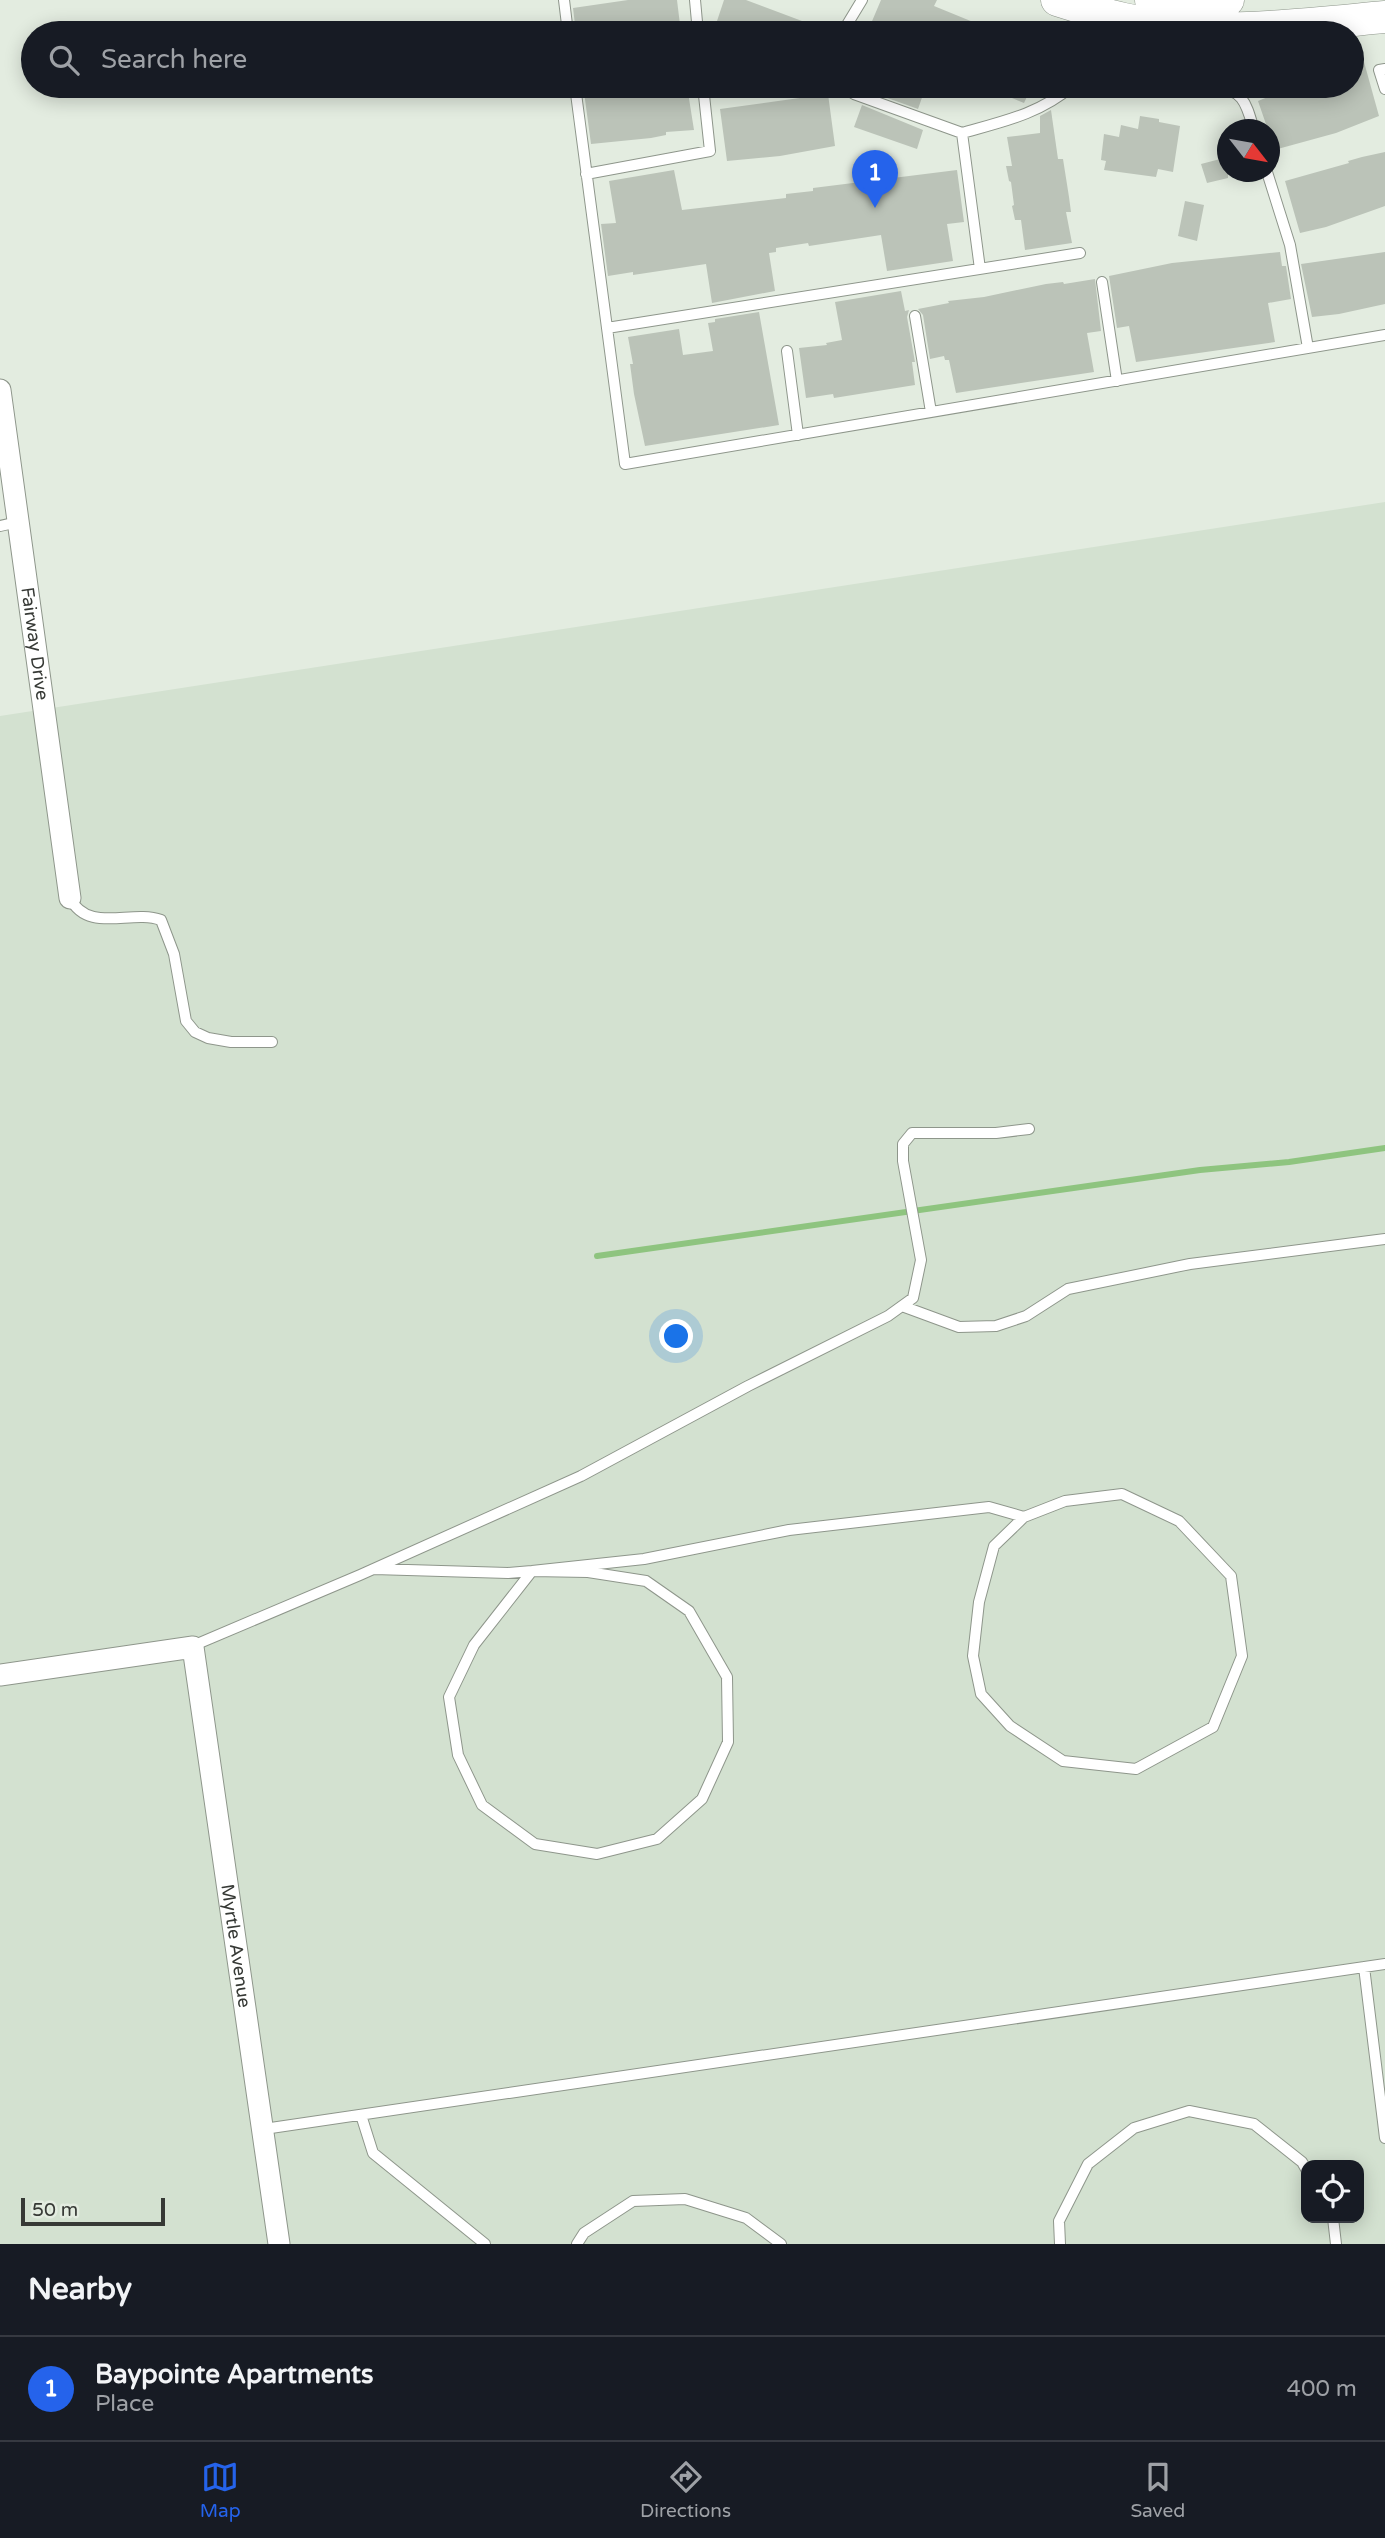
<!DOCTYPE html>
<style>
body{margin:0;font-family:"Varela Round",sans-serif;background:#242831;color:#f1f3f6}
.controls{position:absolute;right:21px;bottom:21px;display:grid;overflow:hidden;border-radius:14px;box-shadow:0 4px 18px #0003}
.controls button{width:63px;height:63px;display:grid;place-items:center;padding:0;border:0;border-bottom:2px solid #363941;background:#171b24;color:#f1f3f6;font:35px sans-serif}
.compass{position:absolute;left:1217px;top:119px;width:63px;height:63px;border-radius:50%;background:#171b24;box-shadow:0 4px 18px #0003;rotate:121deg}
.scale{position:absolute;left:21px;bottom:18px;width:144px;box-sizing:border-box;padding-left:7px;border:4px solid #363935;border-top:0;font-size:19px;line-height:24px;white-space:nowrap;color:#363935;-webkit-text-stroke:5px #e3ece0;paint-order:stroke}
.you{position:absolute;left:677px;top:1337px;width:24px;height:24px;margin:-18px;border:5px solid #fff;border-radius:50%;background:#1a73e8;box-shadow:0 0 0 10px #1a73e833}
.badge{display:grid;place-items:center;width:46px;height:46px;border-radius:50%;background:#2563eb;color:#fff;font-size:23px;font-weight:700}
.pin{position:absolute;translate:-50% -58px;filter:drop-shadow(0 2px 4px #0008)}
.pin::after{content:'';position:absolute;top:37px;width:24px;height:21px;background:inherit;clip-path:polygon(0 0,100% 0,50% 100%)}
.list{margin:0;padding:0;list-style:none}
h2{display:flex;justify-content:space-between;align-items:center;height:91px;margin:0;padding:0 28px;font-size:30px}
h2 small{font-size:23px;font-weight:400;color:#9ea1a6}
.list li{display:grid;grid-template-columns:46px 1fr auto;gap:21px;align-items:center;box-sizing:border-box;height:105px;padding:0 28px;border-top:2px solid #363941}
.list b{display:block;font-size:26px;white-space:nowrap}
.list p{margin:0;font-size:23px;white-space:nowrap;color:#9ea1a6}
.list em{font-size:23px;font-style:normal;color:#9ea1a6}
.icon{flex:none;width:38px;height:38px;fill:none;stroke:currentColor;stroke-width:2;stroke-linecap:round;stroke-linejoin:round}
.map{position:relative;flex:none;width:1385px;height:2244px;overflow:hidden}
.search{position:absolute;background:#171b24;box-shadow:0 4px 18px #0003;left:21px;right:21px;top:21px;height:77px;display:flex;align-items:center;gap:18px;box-sizing:border-box;padding:0 24px;border-radius:38px;color:#9ea1a6;font-size:26px}
.sheet{height:196px;background:#171b24}
nav{display:flex;justify-content:space-around;align-items:center;box-sizing:border-box;height:98px;border-top:2px solid #363941;background:#171b24;font-size:19px;color:#9ea1a6}
nav a{display:grid;justify-items:center;gap:4px}
nav .on{color:#2563eb}
.map>svg:first-child{display:block}
.built{fill:#d3e1d0;fill-rule:evenodd}
.lines{fill:none;stroke-linecap:round;stroke-linejoin:round}
.stream{stroke:#8ec47f;stroke-width:6}
.building{fill:#bbc3b8}
.lane-casing{stroke:#8e968b;stroke-width:12}
.street-casing{stroke:#8e968b;stroke-width:23}
.secondary-casing{stroke:#8e968b;stroke-width:33}
.lane{stroke:#fff;stroke-width:10}
.street{stroke:#fff;stroke-width:21}
.secondary{stroke:#fff;stroke-width:32}
.labels{text-anchor:middle;stroke-width:7;stroke-linejoin:round;paint-order:stroke}
.street-label{font-size:18px;fill:#363935;stroke:#e3ece0}
</style>
<div class="map">
<svg width="1385" height="2244" viewBox="0 0 1385 2244">
<rect width="100%" height="100%" fill="#e3ece0"/>
<path class="built" d="M1385,502v1742h-1385v-1528zM1306,2165h53v53h-53z"/>
<g class="lines">
<path class="stream" d="M597,1256l603,-86 89,-8 96,-14"/>
</g>
<path class="building" d="M628,0h49l4,33h-105l-3,-25z
M724,0h22l88,33h-121z
M881,0h56l-3,6 66,27h-133z
M1364,62l15,54 -43,17 -62,17 -4,-20h-2l-10,-29 37,-15h57v-20z
M618,86h69l7,44 -28,2v3l-15,3 -60,6 -7,-52z
M865,86h52l8,3 -7,20 -50,-18 3,-1 -6,-2z
M983,86h49l-8,17z
M828,94l7,52 -55,10 -53,5 -7,-52z
M862,105l61,25 -6,19 -63,-22z
M1051,110l7,49h5l6,38 2,15h-5l6,31 -47,7 -4,-30h-6l-3,-14 2,-1 -3,-23 -2,-1 -3,-15h6l-5,-29 33,-4v-17z
M1140,116l19,3v3l21,4 -7,46 -15,-3 -2,8 -52,-7 2,-9 -5,-1 3,-26 15,3 2,-12 17,4z
M1385,152v54l-59,21 -26,6 -15,-52 64,-18 -1,-2 14,-4z
M1228,157v21l-21,5 -6,-19z
M674,170l8,40 104,-12v-4l27,-3v-3l144,-18 7,52 -17,2 6,37 -66,10 -6,-36 -72,11 -1,-3 -32,5v4l-7,1 6,38 -63,12 -6,-39 -73,11v-3l-25,4 -7,-52 15,-1 -7,-42z
M1185,201l19,4 -7,36 -19,-5z
M1280,252l2,14h4l5,33 -23,4 7,39 -139,20 -7,-36 -12,2 -8,-52 63,-13z
M1385,252v52l-46,10 -27,3 -11,-53z
M1095,279l6,52 -14,2 7,39 -138,21 -7,-33h-4l-1,-4 -14,3 -7,-44 -5,-6 31,-6 -1,-2 36,-4 62,-13 17,-2 1,2z
M901,291l4,20 4,-1 -2,7 8,45h-3l3,23 -81,13 -1,-4 -27,4 -7,-50 28,-3 -1,-2 16,-3 -7,-38z
M759,312l20,113 -134,21 -11,-52 -4,-30h3l-5,-27 51,-8 4,26 30,-4 -5,-28 7,-1v-3z"/>
<g class="lines">
<defs>
<path id="lane" d="M564,0l4,33
M695,0l3,33
M842,33l20,-33
M1385,69l-6,1 6,19
M575,86l50,378 760,-129
M841,86l13,8 108,39 18,136
M1213,86c31,4 33,17 41,44
M962,133c39,-11 78,-19 110,-47
M1267,172l23,73 18,103
M586,174l124,-23 -7,-65
M1102,282l15,99
M915,316l16,96
M607,328l473,-75
M787,351l11,84
M0,526l18,-4
M70,898c18,36 61,11 91,22l13,34 12,67 9,11 13,6 23,4h41
M902,1306l57,21 37,-1 30,-10 42,-27 122,-25 195,-25
M374,1569l134,4 24,-2 112,-12 145,-29 200,-23 35,10 41,-16 57,-7 57,27 52,55 11,80 -29,71 -77,42 -73,-8 -53,-35 -29,-32 -8,-38 6,-54 15,-56 30,-29
M532,1571l56,1 58,9 43,30 38,66 1,65 -26,57 -45,40 -60,15 -62,-10 -53,-39 -24,-50 -9,-58 25,-52z
M190,1647l170,-72 221,-99 167,-90 140,-70 25,-18 8,-38 -18,-99v-17l9,-11h84l33,-4
M1364,1967l21,171
M361,2115l12,38 112,91
M264,2129l1121,-165
M1333,2218l3,26
M577,2244l7,-11 49,-32 52,-2 61,19 35,26
M1060,2244l-1,-23 29,-57 46,-36 55,-17 65,13 48,38 4,7"/>
<g id="street">
<path id="s1" d="M0,390l70,508"/>
<path id="s2" d="M0,1675l193,-28 86,597"/>
</g>
<path id="secondary" d="M1057,0c22,7 44,14 67,19 85,18 175,6 261,-2
M1151,0l47,5 30,-5"/>
</defs>
<use href="#lane" class="lane-casing"/>
<use href="#street" class="street-casing"/>
<use href="#secondary" class="secondary-casing"/>
<use href="#lane" class="lane"/>
<use href="#street" class="street"/>
<use href="#secondary" class="secondary"/>
</g>
<g class="labels">
<g class="street-label">
<text dy="6" stroke="none"><textPath href="#s1" startOffset="256">Fairway Drive</textPath></text>
<text dy="6" stroke="none"><textPath href="#s2" startOffset="497">Myrtle Avenue</textPath></text>
</g>
</g>
</svg>
<div class="controls">
<button><svg class="icon" aria-label="locate" viewBox="0 0 24 24"><circle cx="12" cy="12" r="6"/><path d="M12 2v4M12 18v4M2 12h4M18 12h4"/></svg></button>
</div>
<svg class="compass" viewBox="-18 -18 36 36"><path d="M0-13l5 13h-10z" fill="#e53935"/><path d="M0 13l5-13h-10z" fill="#9ea1a6"/></svg>
<div class="scale">50 m</div>
<div class="you"></div>
<div class="pin badge" style="left:875px;top:208px">1</div>
<div class="search"><svg class="icon" aria-label="search" viewBox="0 0 24 24"><circle cx="10" cy="10" r="6"/><path d="M15 15l6 6"/></svg>Search here</div>
</div>
<section class="sheet">
<h2>Nearby<small></small></h2>
<ul class="list">
<li><span class="badge">1</span><div><b>Baypointe Apartments</b><p>Place</p></div><em>400 m</em></li>
</ul>
</section>
<nav>
<a class="on"><svg class="icon" aria-label="map" viewBox="0 0 24 24"><path d="M3 6l6-2 6 2 6-2v14l-6 2-6-2-6 2zM9 4v14M15 6v14"/></svg>Map</a>
<a><svg class="icon" aria-label="directions" viewBox="0 0 24 24"><path d="M12 3l9 9-9 9-9-9zM9 14v-3h6M13 9l2 2-2 2"/></svg>Directions</a>
<a><svg class="icon" aria-label="saved" viewBox="0 0 24 24"><path d="M7 4h10v16l-5-4-5 4z"/></svg>Saved</a>
</nav>
